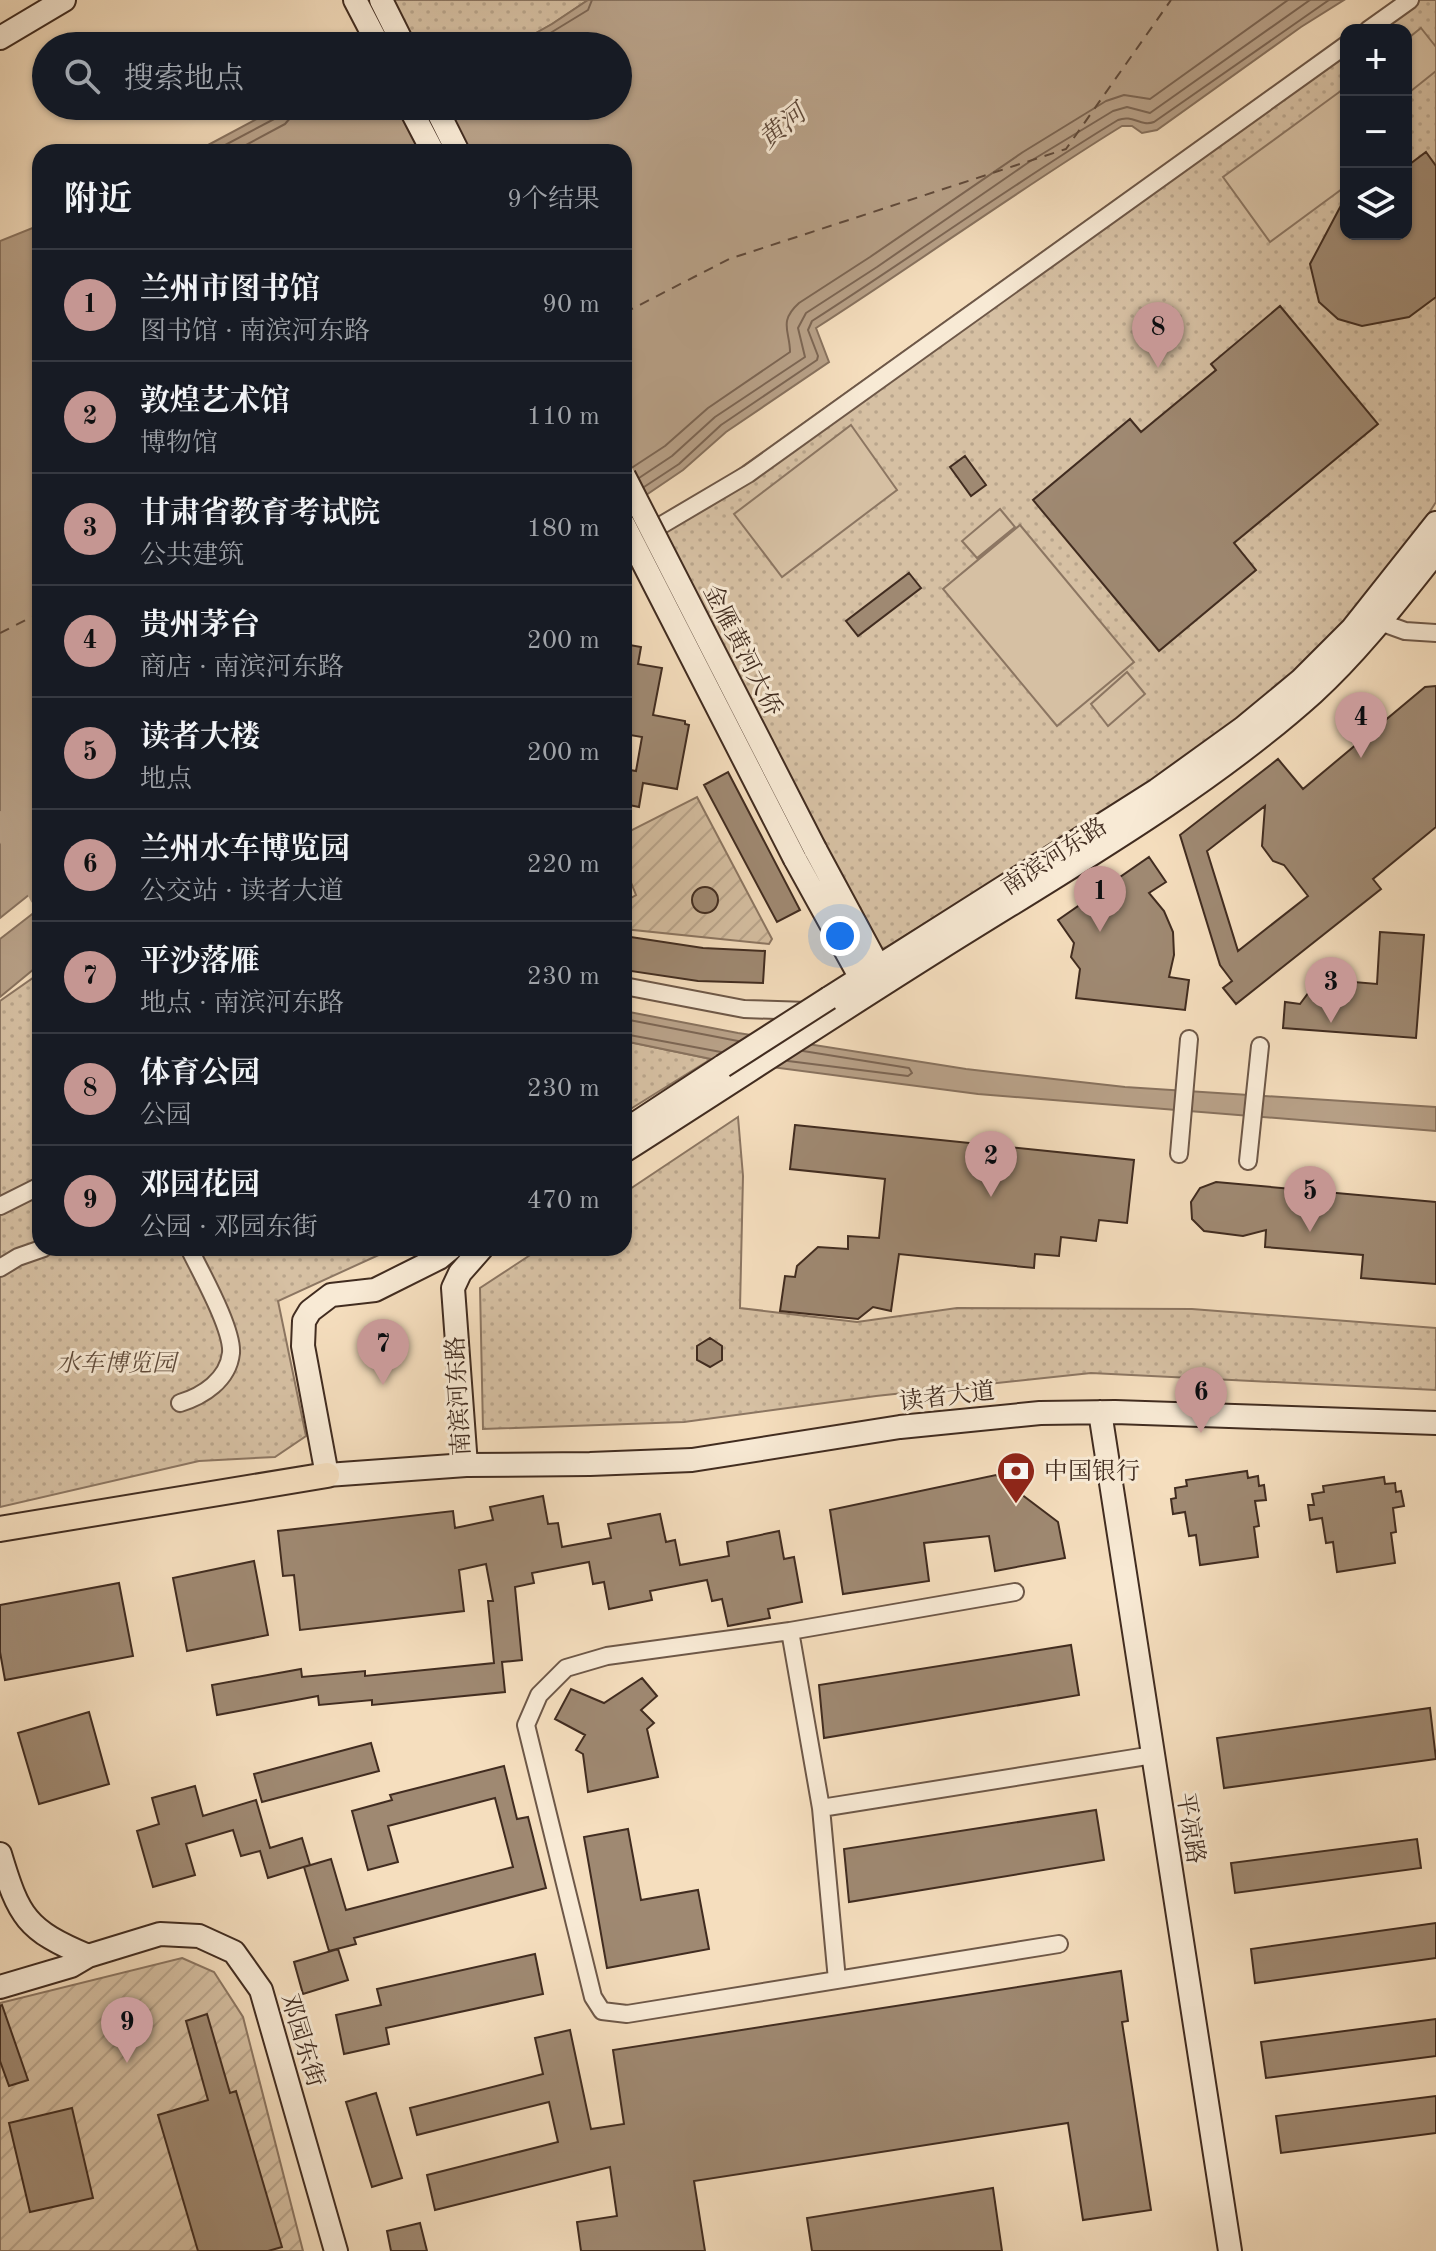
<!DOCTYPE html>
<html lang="zh">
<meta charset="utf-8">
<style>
body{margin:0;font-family:"Old Standard TT","Noto Serif SC",serif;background:#242831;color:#f1f3f6}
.controls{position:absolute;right:24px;top:24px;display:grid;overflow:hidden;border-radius:16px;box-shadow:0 2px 6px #0004}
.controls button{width:72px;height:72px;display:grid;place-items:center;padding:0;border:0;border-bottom:2px solid #363941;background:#171b24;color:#f1f3f6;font:40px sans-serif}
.you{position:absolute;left:840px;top:936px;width:28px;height:28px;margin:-20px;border:6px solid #fff;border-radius:50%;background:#1a73e8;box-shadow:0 0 0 12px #1a73e833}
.badge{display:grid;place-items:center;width:52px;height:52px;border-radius:50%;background:#c59692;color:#111;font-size:26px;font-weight:700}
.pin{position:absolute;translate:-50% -66px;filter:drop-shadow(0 2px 4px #0008)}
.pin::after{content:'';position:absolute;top:42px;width:28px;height:24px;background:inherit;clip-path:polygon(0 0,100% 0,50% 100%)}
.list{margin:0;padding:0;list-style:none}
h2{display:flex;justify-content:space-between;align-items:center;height:104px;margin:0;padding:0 32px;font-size:34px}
h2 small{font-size:26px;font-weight:400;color:#9ea1a6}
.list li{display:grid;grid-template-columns:52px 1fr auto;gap:24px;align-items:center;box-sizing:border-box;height:112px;padding:0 32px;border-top:2px solid #363941}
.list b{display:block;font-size:30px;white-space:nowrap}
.list p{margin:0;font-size:26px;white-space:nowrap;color:#9ea1a6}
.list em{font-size:26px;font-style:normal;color:#9ea1a6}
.icon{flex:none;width:44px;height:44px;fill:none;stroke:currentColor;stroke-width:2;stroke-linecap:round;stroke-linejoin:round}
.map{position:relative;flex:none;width:1436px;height:2251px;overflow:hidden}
.search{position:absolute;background:#171b24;box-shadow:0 2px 6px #0004;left:32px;top:32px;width:600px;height:88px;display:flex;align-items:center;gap:20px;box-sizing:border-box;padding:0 28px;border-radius:44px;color:#9ea1a6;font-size:30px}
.panel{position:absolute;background:#171b24;box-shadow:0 2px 6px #0004;left:32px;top:144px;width:600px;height:1112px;border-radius:24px}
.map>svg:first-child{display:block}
.park{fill:url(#park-dots);stroke:#8c7662;stroke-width:2}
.garden{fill:url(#garden-furrows);stroke:#8c7662;stroke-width:2}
.pitch{fill:#d6c0a3;stroke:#8c7662;stroke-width:2}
.water{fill:#b8a188;stroke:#88725e;stroke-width:2}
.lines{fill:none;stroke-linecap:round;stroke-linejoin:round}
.shore{stroke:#7c6654;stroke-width:2}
.canal{stroke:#b8a188;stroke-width:20}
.ferry{stroke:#5f493a;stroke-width:2;stroke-dasharray:10 8;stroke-linecap:butt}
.building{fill:#9f8972;stroke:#412c20;stroke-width:2;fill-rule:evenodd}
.street-casing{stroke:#6e5848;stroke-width:20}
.secondary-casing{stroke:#412c20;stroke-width:26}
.primary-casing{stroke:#412c20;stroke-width:28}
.street{stroke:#f8ead5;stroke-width:16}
.secondary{stroke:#f8ead5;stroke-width:22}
.primary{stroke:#f5debe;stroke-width:24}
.secondary-bridge-casing{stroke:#412c20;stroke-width:26;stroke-linecap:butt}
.secondary-bridge{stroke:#f8ead5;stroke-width:22}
.labels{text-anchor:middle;stroke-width:6;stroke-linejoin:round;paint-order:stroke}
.street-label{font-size:24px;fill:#412c20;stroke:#f8ead5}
.park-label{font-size:24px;font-style:italic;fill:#5f4a3a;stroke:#f8ead5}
.poi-label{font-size:24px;fill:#412c20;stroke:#f8ead5;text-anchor:start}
.water-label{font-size:26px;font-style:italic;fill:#5f493a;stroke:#f8ead5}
</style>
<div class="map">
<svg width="1436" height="2251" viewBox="0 0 1436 2251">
<defs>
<pattern id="park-dots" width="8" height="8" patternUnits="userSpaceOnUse" patternTransform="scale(2)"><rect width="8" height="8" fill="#d6c0a3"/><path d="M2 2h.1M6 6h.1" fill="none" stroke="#b9a58c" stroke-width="1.8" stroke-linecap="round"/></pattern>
<pattern id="garden-furrows" width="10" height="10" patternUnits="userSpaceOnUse" patternTransform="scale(2)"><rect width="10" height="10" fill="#d6c0a3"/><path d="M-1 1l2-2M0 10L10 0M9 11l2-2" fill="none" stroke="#b9a58c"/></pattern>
</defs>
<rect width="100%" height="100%" fill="#f5debe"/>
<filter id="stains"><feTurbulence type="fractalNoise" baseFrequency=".0025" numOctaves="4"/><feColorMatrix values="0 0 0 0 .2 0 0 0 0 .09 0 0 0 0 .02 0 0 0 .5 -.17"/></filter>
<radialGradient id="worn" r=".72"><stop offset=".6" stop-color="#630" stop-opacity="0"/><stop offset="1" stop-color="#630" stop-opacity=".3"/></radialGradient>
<path class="park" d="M373,0h215l-36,24 -39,22h-118z
M1410,0h26v502l-76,119 -173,142 -317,194 -212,-430 470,-336 218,-147v190h60v-204h-40z
M40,973v275h354l-116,53 28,135 -31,21 -76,4 -199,46v-506z
M624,1041l87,18 -87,54z
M738,1117l5,59 -3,132 117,14 100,-14 235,1 244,19v62l-345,-17 -215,23 -192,26 -201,7 -3,-141 61,-40h83v-55z"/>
<path class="garden" d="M697,797l75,142 -3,5 -145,-15v-27l12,-7 -12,-30v-31z
M182,1958l32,14 29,45 60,234h-303v-248z"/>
<path class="pitch" d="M1421,28l15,19v24l-30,24v-55z
M1342,90l4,5v91l-76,56 -47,-65z
M851,425l46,65 -115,87 -48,-63z
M1000,509l15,18 -38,31 -15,-17z
M1020,525l114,137 -77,64 -114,-137z
M1127,672l18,22 -37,32 -17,-22z"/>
<path class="water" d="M588,0h756l-43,27 -144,103 -15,3 -10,-7h-10c-104,64 -203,136 -306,202l13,34 -103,70 -43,38 -59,40v-358h-429l86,-46h337v-60h-105l39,-22z
M40,225v661l-40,32v-677z
M40,908v56l-40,33v-58z
M624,1011l114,22 228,36 159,18 311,20v24l-458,-37 -267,-35 -87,-18z"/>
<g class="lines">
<path class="shore" d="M529,46l59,-36 4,-10
M212,152l66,-35 5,-11
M233,152l52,-28 6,-7 2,-11
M633,467l32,-21 43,-38 82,-56c0,-21 -12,-30 9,-49l71,-46 153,-105 83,-51 18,-6 26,4 138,-99
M639,478l33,-22 43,-39 90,-60 -7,-29 8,-15 71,-46 152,-105 84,-51 14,-4 23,6 160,-113
M644,487l35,-23 42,-39 96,-65 1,-4 -10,-26 4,-9c103,-66 202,-138 306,-201 15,-6 22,7 36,2l175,-122
M624,1019l114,22
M624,1034l97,18
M788,1061l120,15 4,-3 -3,-5 -106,-17"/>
<path class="canal" d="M0,821l40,76"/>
<path class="ferry" d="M624,313l105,-54 337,-110 105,-149
M0,633l40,-20"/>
</g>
<path class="building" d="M1426,152l10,14v131l-27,20 -47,9 -24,-7 -19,-17 -9,-38 36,-68v38h60v-67z
M1280,306l98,118 -144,119 22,27 -97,81 -126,-151 97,-81 11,13 75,-62 -5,-6z
M965,456l21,29 -15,11 -21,-29z
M909,573l12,15 -63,48 -12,-15z
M624,644l17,3 -3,17 24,4 -9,47 32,6v3l4,1 -12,64 -34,-6 -4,24 -15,-3v-35l12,2 6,-34 -18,-3z
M1436,686v141l-63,52 8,10 -145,115 -13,-16 9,-7 -12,-16 -40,-130 98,-76 25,30 122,-102zM1265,806l-3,40 11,15 11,4 24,31 -70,55 -31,-100z
M728,772l72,138 -23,12 -73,-137z
M1149,857l17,25 -17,11 15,18 9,21 1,23 -5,22 20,3 -4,30 -109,-12 4,-29 -9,-12 3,-14 -16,-23z
M692 900a13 13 0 1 1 26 0a13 13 0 1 1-26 0Z
M1380,932l44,3 -8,103 -133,-10 2,-26 15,2 15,-20 15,-4 47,4z
M624,936l79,12 62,3 -2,32 -65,-2 -74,-11z
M795,1125l339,35 -7,63 -28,-3 -3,21 -35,-4 -2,19 -24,-2 -1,14 -135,-14 -8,57 -18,-4 -15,12 -78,-8 5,-35 10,1 2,-11 21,-19 30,2v-13l31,2 6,-59 -95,-10z
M1216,1182l220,20v82l-75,-6 2,-23 -98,-8 1,-17 -23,6 -39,-5 -12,-12 -1,-17 9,-14z
M710,1338l12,8v14l-12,7 -13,-7v-14z
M1247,1471l1,7 10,-2 1,10 5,-1 2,15 -11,1 4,25 -5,1 4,30 -58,8 -4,-30 -7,1 -4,-24 -12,2 -2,-15 5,-1 -1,-10 12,-2 -1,-6z
M996,1475l62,47 7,36 -70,13 -6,-35 -65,7 5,38 -86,13 -13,-84z
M1384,1477l1,7 10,-1 1,9 5,-1 3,15 -11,2 3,24 -5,1 4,30 -58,9 -4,-30 -7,1 -4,-25 -12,2 -2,-15h6l-2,-11 12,-2 -1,-6z
M543,1496l5,28 10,-1 4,24 49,-9 -3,-14 52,-10 6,28 9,-2 5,25 49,-9 -2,-14 52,-11 5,28 10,-2 8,45 -34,7 2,9 -42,8 -6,-27 -10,2 -5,-21 -57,11 2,9 -43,9 -5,-27 -11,2 -4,-22 -57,11 2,10 -19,4 7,73 -20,2 3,30 -133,13v-5l-53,5 -1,-9 -101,19 -5,-30 89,-16 1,8 63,-6v5l129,-13 -6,-62h5l-7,-37 -27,6 5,41 -164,19 -6,-55 -11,1 -5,-45 175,-20 2,17 38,-8 -3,-13z
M254,1561l14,74 -81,16 -14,-73z
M119,1583l14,73 -128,24 -5,-28v-47z
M1071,1645l8,50 -255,43 -5,-53z
M642,1678l15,18 -16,14 13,13 -7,6 11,48 -70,15 -5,-38 -7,-4 9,-15 -30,-16 16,-30 33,14z
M1430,1708l6,51 -212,29 -7,-50z
M89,1712l20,72 -70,20 -21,-71z
M371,1743l8,28 -117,31 -8,-28z
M504,1766l13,53 11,-2 18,71 -192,50 2,6 -27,7 -25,-84 27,-8 15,51 167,-43 -18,-69 -107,28 10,36 -30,8 -16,-59 40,-11 -2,-5z
M195,1786l8,30 53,-16 14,48 32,-10 8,27 -42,13 -8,-27 -19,5 -8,-26 -47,14 9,31 -42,12 -16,-56 22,-7 -7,-26z
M1096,1810l8,50 -255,42 -5,-53z
M628,1829l13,71 57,-10 11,59 -102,19 -23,-131z
M1417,1839l4,29 -186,25 -4,-30z
M1436,1923v35l-181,25 -4,-34z
M338,1949l10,31 -45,14 -9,-32z
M535,1954l8,40 -157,34 3,16 -45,10 -8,-39 45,-10 -4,-16z
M1121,1971l7,50 -6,1 29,188 -68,10 -15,-97 -374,58 11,70h-124l-4,-29 40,-6 -7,-49 -175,43 -8,-35 131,-33 -9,-40 -132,33 -7,-27 133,-34 -8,-36 35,-8 21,99 33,-5 -11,-74z
M2,2005l26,75 -19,6 -9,-25v-55z
M207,2014l23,79 6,-2 46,156 -14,4h-70l-40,-136 50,-15 -22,-79z
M1436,2019v37l-170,22 -5,-36z
M376,2093l26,85 -30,9 -26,-85z
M1436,2096v37l-155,20 -5,-37z
M72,2108l21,90 -63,14 -21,-89z
M993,2188l9,63h-190l-5,-33z
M420,2223l7,28h-36l-4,-20z"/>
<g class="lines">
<defs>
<path id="street" d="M1368,30l42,-30
M643,536l105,-62 598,-429
M1380,622l25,9 31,2
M624,986l120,23 64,2
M1179,1154l10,-115
M1248,1161l12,-115
M0,1206l40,-20
M0,1268l18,-11 26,-9
M180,1403c23,-7 48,-23 51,-50 2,-24 -31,-82 -42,-105
M1015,1592l-225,39 -183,25 -41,12 -27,27 -13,30 67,272 9,14 25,3 432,-70
M790,1631l31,177 16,172
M821,1808l332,-53"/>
<path id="secondary" d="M355,0l24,46
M381,0l23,46
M0,38l64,-38
M409,106l24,46
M435,106l23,46
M815,849l69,128
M795,859l73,132
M829,998l328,-208 86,-62 58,-48 51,-51 84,-106
M624,1131l99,-65
M624,1151c105,-67 210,-136 315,-202 124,-78 265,-158 374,-256 46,-42 84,-92 123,-141
M451,1248l-12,10 -64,32 -44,5 -21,16 -6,10 -1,25 24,129 139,-10 124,-1 102,-4 208,-33 140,-14 75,-1 321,11
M1100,1412l130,839
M466,1465l-13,-177 7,-15 22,-25
M0,1854c19,63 26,76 88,102
M0,1987l71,-21 17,-10 72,-22 39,2 35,16 27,38 75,261"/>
<path id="primary" d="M0,1529l327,-54"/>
</defs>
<use href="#street" class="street-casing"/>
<use href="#secondary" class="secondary-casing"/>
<use href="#primary" class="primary-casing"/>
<use href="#street" class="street"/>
<use href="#secondary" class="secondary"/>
<use href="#primary" class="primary"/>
<defs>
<path id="secondary-bridge" d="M624,476l191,373
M624,525l171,334
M723,1066l106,-68"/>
</defs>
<use href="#secondary-bridge" class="secondary-bridge-casing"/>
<use href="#secondary-bridge" class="secondary-bridge"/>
</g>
<defs>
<symbol id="bank-pin" viewBox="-11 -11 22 30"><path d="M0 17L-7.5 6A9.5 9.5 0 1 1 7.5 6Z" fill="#8f2418" stroke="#f8ead5"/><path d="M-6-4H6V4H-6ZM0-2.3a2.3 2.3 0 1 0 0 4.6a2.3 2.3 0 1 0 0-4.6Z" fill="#fff"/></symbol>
</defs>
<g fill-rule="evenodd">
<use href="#bank-pin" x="994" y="1449" width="44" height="60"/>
</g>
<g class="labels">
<g class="street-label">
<text transform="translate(743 650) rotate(63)" y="8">金雁黄河大侨</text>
<text transform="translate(1054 856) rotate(-33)" y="8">南滨河东路</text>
<text transform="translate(458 1396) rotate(-93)" y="8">南滨河东路</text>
<text transform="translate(947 1396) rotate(-7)" y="8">读者大道</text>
<text transform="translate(1191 1828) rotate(81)" y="8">平凉路</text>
<text transform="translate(303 2040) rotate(73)" y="8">邓园东街</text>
</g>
<g class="park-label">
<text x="116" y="1371">水车博览园</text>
</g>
<g class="poi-label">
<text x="1044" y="1479">中国银行</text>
</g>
<g class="water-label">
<text transform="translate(782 126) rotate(-40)" y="9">黄河</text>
</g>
</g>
<rect width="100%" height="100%" filter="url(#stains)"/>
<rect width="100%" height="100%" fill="url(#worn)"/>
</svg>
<div class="controls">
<button>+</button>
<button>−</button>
<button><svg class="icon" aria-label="layers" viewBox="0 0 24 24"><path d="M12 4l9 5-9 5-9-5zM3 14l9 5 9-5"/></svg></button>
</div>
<div class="you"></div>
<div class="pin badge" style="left:1100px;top:932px">1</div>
<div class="pin badge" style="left:991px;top:1197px">2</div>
<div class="pin badge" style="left:1331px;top:1023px">3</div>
<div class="pin badge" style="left:1361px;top:758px">4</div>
<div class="pin badge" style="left:1310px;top:1232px">5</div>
<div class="pin badge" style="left:1201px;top:1433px">6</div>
<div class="pin badge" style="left:383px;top:1385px">7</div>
<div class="pin badge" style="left:1158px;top:368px">8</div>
<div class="pin badge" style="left:127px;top:2063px">9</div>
<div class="search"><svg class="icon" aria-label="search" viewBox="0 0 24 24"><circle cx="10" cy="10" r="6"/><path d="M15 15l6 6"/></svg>搜索地点</div>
<section class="panel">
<h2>附近<small>9个结果</small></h2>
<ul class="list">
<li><span class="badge">1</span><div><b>兰州市图书馆</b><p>图书馆 · 南滨河东路</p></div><em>90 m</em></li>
<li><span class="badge">2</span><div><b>敦煌艺术馆</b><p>博物馆</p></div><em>110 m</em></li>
<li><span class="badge">3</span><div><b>甘肃省教育考试院</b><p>公共建筑</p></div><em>180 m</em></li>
<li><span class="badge">4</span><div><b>贵州茅台</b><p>商店 · 南滨河东路</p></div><em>200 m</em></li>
<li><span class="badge">5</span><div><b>读者大楼</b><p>地点</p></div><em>200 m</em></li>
<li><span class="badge">6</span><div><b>兰州水车博览园</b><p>公交站 · 读者大道</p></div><em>220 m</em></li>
<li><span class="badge">7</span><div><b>平沙落雁</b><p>地点 · 南滨河东路</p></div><em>230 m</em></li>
<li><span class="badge">8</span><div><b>体育公园</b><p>公园</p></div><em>230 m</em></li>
<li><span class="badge">9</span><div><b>邓园花园</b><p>公园 · 邓园东街</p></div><em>470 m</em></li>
</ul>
</section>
</div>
